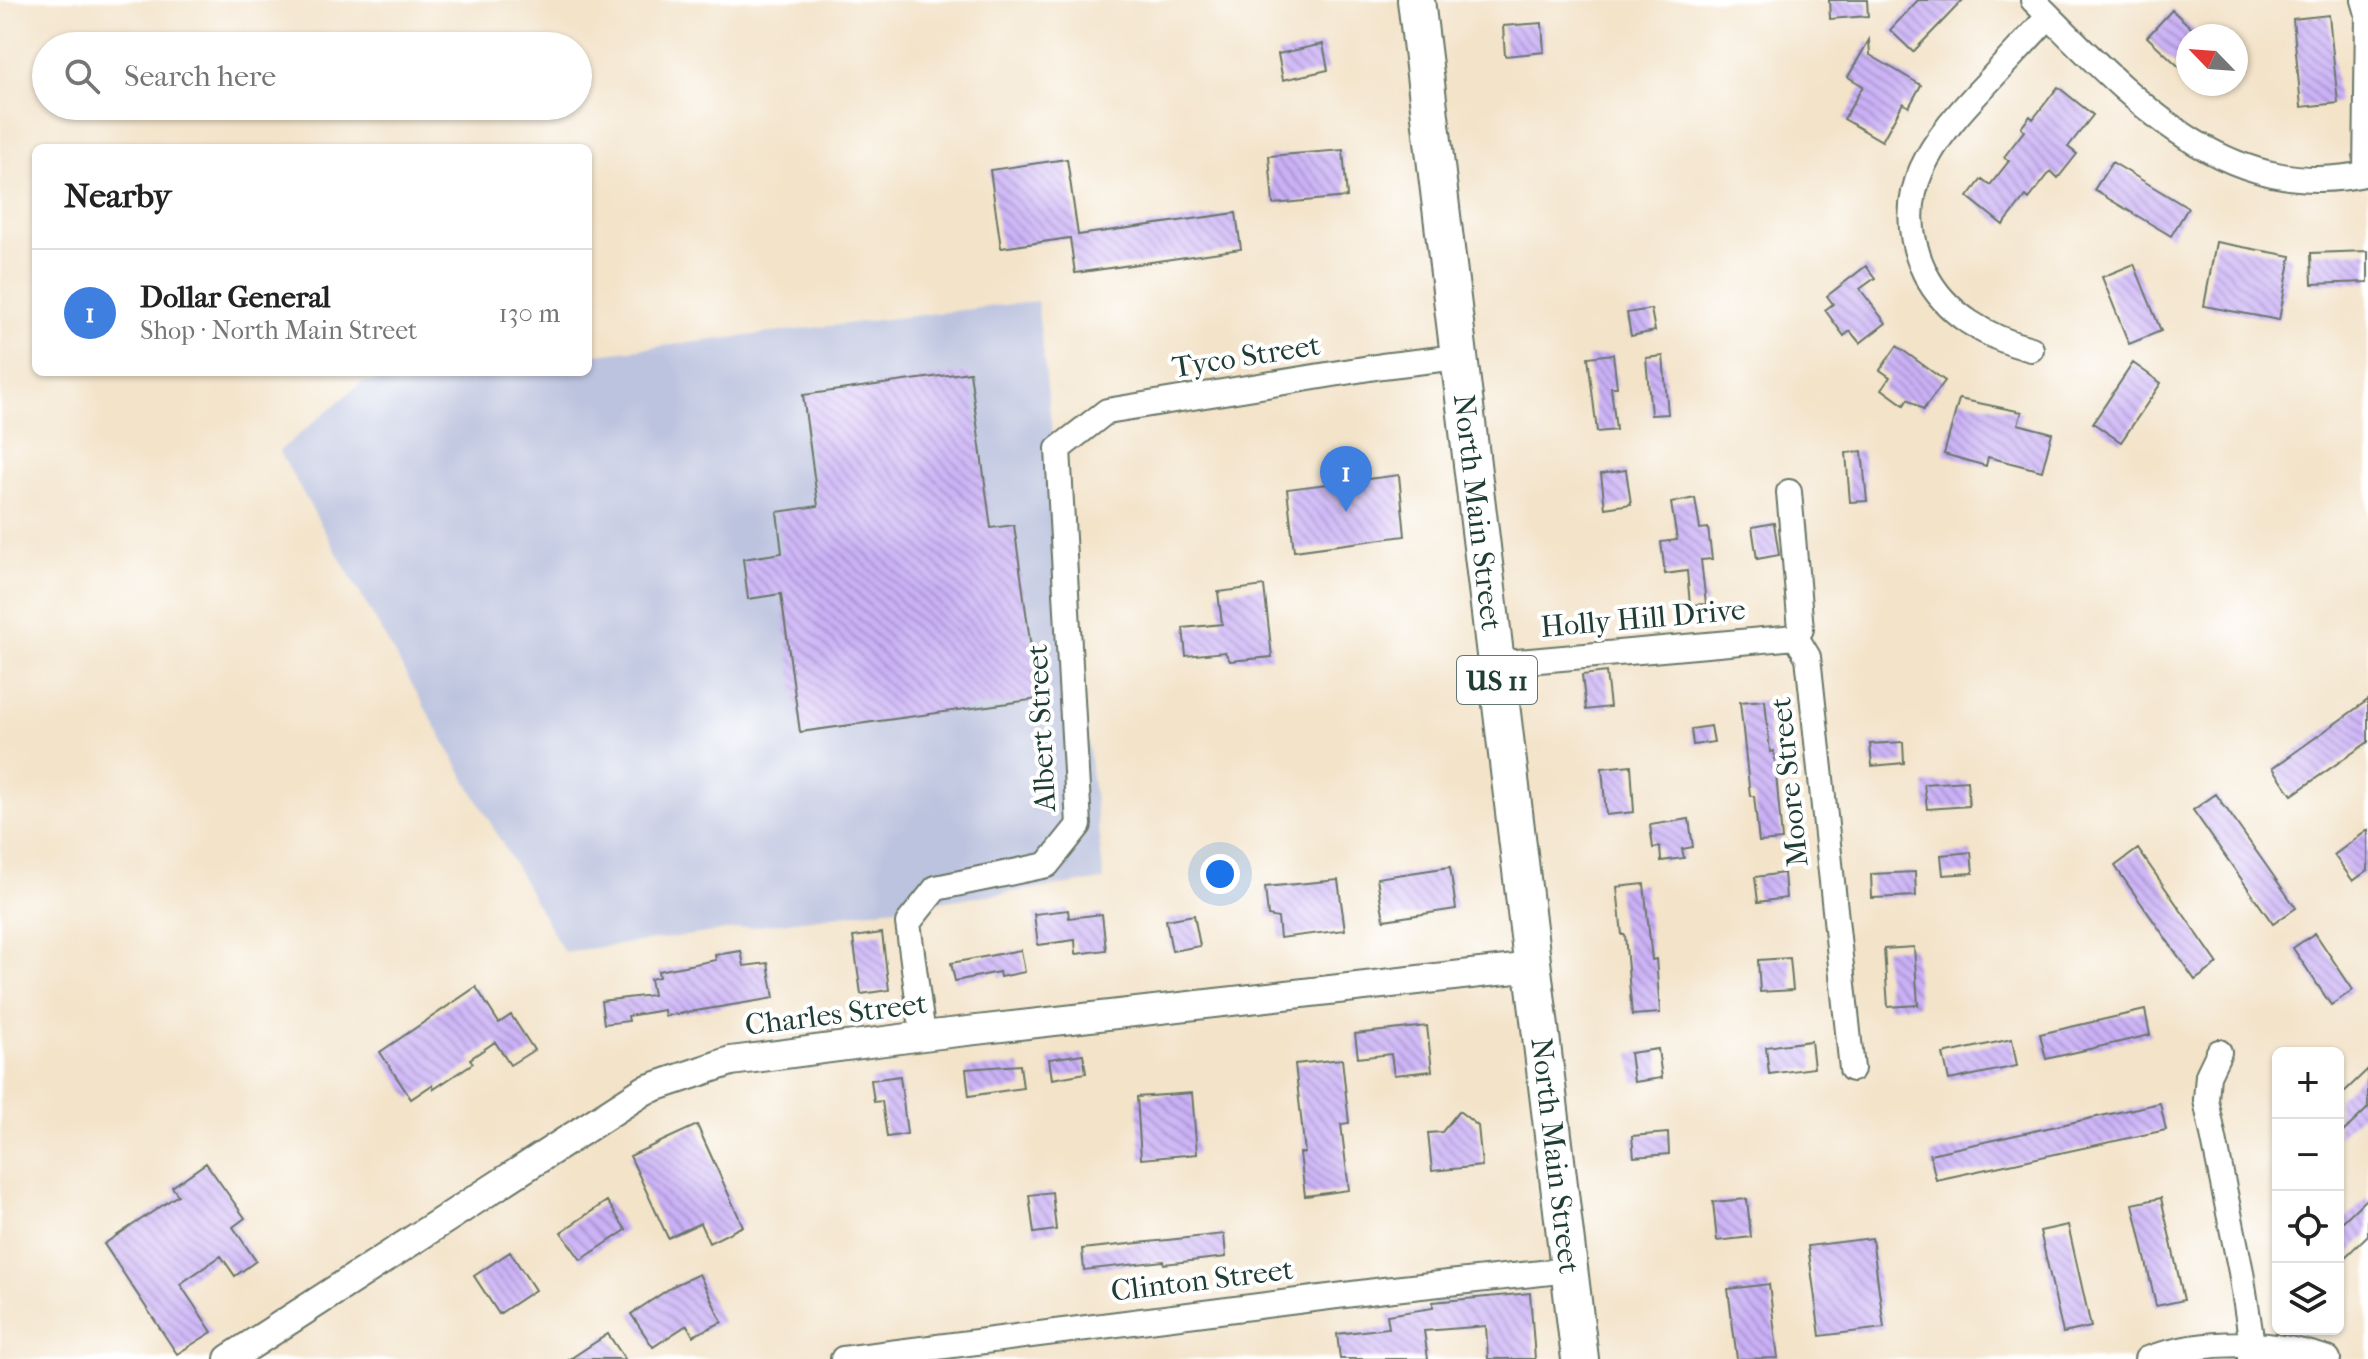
<!DOCTYPE html>
<meta charset="utf-8">
<style>
body{margin:0;font-family:"IM FELL French Canon",serif;background:#f2f2f2;color:#222}
.controls{position:absolute;right:24px;bottom:24px;display:grid;overflow:hidden;border-radius:12px;box-shadow:0 2px 6px #0004}
.controls button{width:72px;height:72px;display:grid;place-items:center;padding:0;border:0;border-bottom:2px solid #e0e0e0;background:#fff;color:#222;font:40px sans-serif}
.compass{position:absolute;left:2176px;top:24px;width:72px;height:72px;border-radius:50%;background:#fff;box-shadow:0 2px 6px #0004;rotate:295deg}
.you{position:absolute;left:1220px;top:874px;width:28px;height:28px;margin:-20px;border:6px solid #fff;border-radius:50%;background:#1a73e8;box-shadow:0 0 0 12px #1a73e833}
.badge{display:grid;place-items:center;width:52px;height:52px;border-radius:50%;background:#b5179e;color:#fff;font-size:26px;font-weight:700}
.pin{position:absolute;translate:-50% -66px;filter:drop-shadow(0 2px 4px #0008)}
.pin::after{content:'';position:absolute;top:42px;width:28px;height:24px;background:inherit;clip-path:polygon(0 0,100% 0,50% 100%)}
.list{margin:0;padding:0;list-style:none}
h2{display:flex;justify-content:space-between;align-items:center;height:104px;margin:0;padding:0 32px;font-size:34px}
h2 small{font-size:26px;font-weight:400;color:#767676}
.list li{display:grid;grid-template-columns:52px 1fr auto;gap:24px;align-items:center;box-sizing:border-box;height:128px;padding:0 32px;border-top:2px solid #e0e0e0}
.list b{display:block;font-size:30px;white-space:nowrap}
.list p{margin:0;font-size:26px;white-space:nowrap;color:#767676}
.list em{font-size:26px;font-style:normal;color:#767676}
.icon{flex:none;width:44px;height:44px;fill:none;stroke:currentColor;stroke-width:2;stroke-linecap:round;stroke-linejoin:round}
.map{position:relative;flex:none;width:2368px;height:1359px;overflow:hidden}
.search{position:absolute;background:#fff;box-shadow:0 2px 6px #0004;left:32px;top:32px;width:560px;height:88px;display:flex;align-items:center;gap:20px;box-sizing:border-box;padding:0 28px;border-radius:44px;color:#767676;font-size:30px}
.panel{position:absolute;background:#fff;box-shadow:0 2px 6px #0004;left:32px;top:144px;width:560px;height:232px;border-radius:12px}
.map>svg:first-child{display:block}
.industrial{fill:#bcc3de}
.building{fill:url(#building-back-hatch)}
.lines{fill:none;stroke-linecap:round;stroke-linejoin:round}
.minor-casing{stroke:#697768;stroke-width:28}
.tertiary-casing{stroke:#697768;stroke-width:32}
.primary-casing{stroke:#697768;stroke-width:40}
.minor{stroke:#fff;stroke-width:24}
.tertiary{stroke:#fff;stroke-width:28}
.primary{stroke:#fff;stroke-width:36}
.labels{text-anchor:middle;stroke-width:8;stroke-linejoin:round;paint-order:stroke}
.shield{fill:#fff;stroke:#627771;stroke-width:2}
.shield-label{font-size:28px;font-weight:bold;fill:#1f3d34}
.street-label{font-size:30px;fill:#1f3d34;stroke:#fff}
</style>
<div class="map">
<svg width="2368" height="1359" viewBox="0 0 2368 1359">
<defs>
<pattern id="building-back-hatch" width="6" height="6" patternUnits="userSpaceOnUse" patternTransform="scale(2)"><rect width="6" height="6" fill="#cab0f6"/><path d="M-1 5l2 2M0 0l6 6M5-1l2 2" fill="none" stroke="#a390c8"/></pattern>
</defs>
<rect width="100%" height="100%" fill="#fff"/>
<filter id="ink" filterUnits="userSpaceOnUse"><feTurbulence type="fractalNoise" baseFrequency=".0125" numOctaves="2"/><feDisplacementMap in="SourceGraphic" scale="16" xChannelSelector="R" yChannelSelector="G"/><feConvolveMatrix kernelMatrix="1 2 1 2 8 2 1 2 1" color-interpolation-filters="sRGB"/></filter>
<filter id="wash" filterUnits="userSpaceOnUse"><feTurbulence type="fractalNoise" baseFrequency=".006" numOctaves="4" result="noise"/><feDisplacementMap in="SourceGraphic" scale="32" xChannelSelector="R" yChannelSelector="G"/><feGaussianBlur stdDeviation="1.8" result="paint"/><feColorMatrix in="noise" values="0 0 0 0 0 0 0 0 0 0 0 0 0 0 0 0 0 1.4 0 .05"/><feComposite in="paint" operator="in"/></filter>
<g filter="url(#wash)">
<rect width="100%" height="100%" fill="#f3e3c9"/>
<path class="industrial" d="M1037,301l67,579 -540,72 -285,-501 82,-68 89,-11h138v-17z"/>
<g id="blocks">
<path class="building" d="M1829,0h38l1,16 -38,3z
M1918,0h45l-50,52 -23,-22z
M2172,10l28,26h-12v39l-41,-38z
M2329,15l9,88 -37,4 -8,-88z
M1542,23l2,29 -39,4 -2,-30z
M1869,40l1,15 51,30 -12,22 -6,-4 -21,38 -38,-22 19,-33 -15,-9z
M1323,44l5,26 -45,10 -5,-26z
M2058,87l35,28 -25,32 9,7 -19,24 -7,-7 -22,28 -3,-3 -23,29 -35,-28 14,-18 8,6 19,-24 -5,-4 20,-26 -3,-3 9,-12 3,3z
M1343,150l4,47 -74,7 -4,-48z
M1067,159l11,76 158,-22 5,36 -166,24 -5,-35 -69,10 -11,-78z
M2112,162l76,46 -17,28 -77,-46z
M2216,242l75,14 -12,64 -75,-14z
M2368,251v31l-56,2 -1,-31z
M2134,264l27,67 -32,13 -27,-67z
M1866,266l9,12 -15,11 26,34 -26,20 -10,-12 -6,5 -19,-26 8,-6 -6,-8z
M1651,309l4,22 -24,5 -4,-23z
M1897,346l48,35 -22,29 -15,-11 -4,6 -22,-16 8,-12 -10,-7z
M1613,354l4,33h-6l5,43 -19,2 -9,-75z
M1663,356l5,58 -17,1 -5,-57z
M2133,363l28,20 -40,59 -28,-19z
M970,372l21,156 23,-3 24,174 -238,33 -19,-138 -33,5 -5,-40 39,-6 -5,-41 41,-6 -15,-111z
M1959,399l63,13 -4,12 34,9 -10,38 -54,-14 -2,9 -42,-12z
M1862,451l5,50 -17,1 -4,-49z
M1626,470l5,34 -26,4 -4,-34z
M1399,475l6,61 -111,15 -7,-62z
M1695,498l5,31 8,-1 4,31 -11,1 5,44 -16,1 -3,-34 -22,3 -4,-32 16,-2 -6,-37z
M1774,523l5,32 -22,4 -5,-32z
M1264,586l8,71 -42,4 -5,-9 -39,4 -3,-28 39,-4 -4,-32z
M1606,672l4,35 -24,3 -4,-35z
M1765,700l5,52 4,-1 8,89 -23,2 -5,-46h-4l-10,-94z
M2368,700v42l-76,53 -19,-27z
M1711,726l3,16 -21,3 -2,-16z
M1903,742l1,21 -32,3 -2,-22z
M1631,765l3,47 -28,3 -4,-47z
M1967,781l2,25 -42,3 -3,-25z
M2216,794l80,114 -23,16 -80,-114z
M1689,819l4,28 -11,2 2,9 -23,3 -1,-14 -7,1 -3,-23z
M2368,830v40l-15,11 -19,-26z
M2138,849l80,115 -23,16 -80,-114z
M1971,852l2,21 -30,2 -2,-20z
M1450,867l6,42 -72,11 -7,-42z
M1915,872l1,24 -44,2 -1,-24z
M1784,873l2,25 -28,4 -3,-25z
M1338,880l7,50 -65,8 -2,-20 -10,-2 -3,-29z
M1644,884l8,76 4,-1 4,54 -28,2 -7,-80h-3l-5,-48z
M1068,910l1,8 33,-4 4,36 -30,4 -1,-14 -37,5 -4,-31z
M1194,915l6,31 -28,5 -6,-31z
M882,933l7,57 -28,4 -8,-57z
M2315,933l38,57 -22,15 -38,-57z
M1914,947l4,58 -30,2 -4,-58z
M1021,950l4,22 -25,5 -1,-5 -44,9 -4,-18z
M741,951l3,15 24,-3 6,35 -109,18 -1,-6 -36,6 1,5 -25,3 -3,-23 52,-6 -3,-16 9,-2 -1,-6 58,-11 -1,-5z
M1790,958l3,32 -33,2 -2,-32z
M476,987l23,36 12,-8 23,35 -24,15 -15,-23 -25,17 3,4 -39,26 -2,-4 -21,14 -31,-47z
M2145,1010l5,25 -104,24 -6,-25z
M1427,1026l5,45 -38,4 -3,-21 -33,4 -3,-24z
M2012,1039l5,27 -68,14 -6,-26z
M1811,1041l3,27 -45,6 -3,-27z
M1658,1049l4,29 -28,4 -4,-29z
M1083,1054l3,19 -34,6 -3,-20z
M1342,1059l7,64 -8,1 8,66 -44,6 -5,-43h5l-10,-89z
M1020,1065l3,23 -54,8 -3,-27z
M2368,1069v39l-30,29v-39z
M900,1076l7,58 -20,3 -5,-36 -8,1 -3,-22z
M1192,1093l5,61 -56,5 -4,-62z
M2160,1103l6,27 -230,50 -6,-26z
M1459,1111l19,15 4,40 -50,5 -4,-38 14,-1z
M697,1125l46,101 -34,17 -9,-20 -32,15 -38,-82z
M1668,1133l1,21 -35,3 -2,-21z
M206,1163l39,55 -12,9 23,34 -21,15 -14,-20 -41,28 32,48 -35,22 -73,-110 74,-49 -6,-8z
M1052,1192l4,38 -22,3 -5,-38z
M2368,1197v38l-30,29v-38z
M2161,1198l23,102 -28,6 -23,-102z
M1747,1199l4,38 -34,4 -4,-39z
M607,1201l19,29 -45,30 -20,-28z
M2068,1225l23,102 -28,6 -23,-102z
M1224,1234l2,23 -62,7 -1,-3 -79,9 -2,-21z
M1872,1238l12,90 -64,8 -12,-90z
M510,1252l25,38 -36,24 -25,-38z
M699,1274l23,48 -29,14 -6,-11 -34,22 -22,-33 44,-29z
M1769,1284l9,74 -41,1 -9,-70z
M1530,1293l5,66h-47l-2,-33 -62,5 4,28h-88l-3,-25 52,-6 -2,-13 46,-7v-6z
M608,1334l17,25h-55z"/>
</g>
</g>
<g filter="url(#ink)">
<use href="#blocks" fill-opacity="0" stroke="#697768" stroke-width="2"/>
<g class="lines">
<defs>
<path id="minor" d="M2033,0c92,91 191,207 335,173
M2364,0l4,14 -2,159
M2031,349c-43,-11 -86,-35 -106,-76 -38,-80 9,-134 61,-189 21,-23 42,-45 63,-68
M1789,492l12,137 -5,8
M1796,637l12,20 44,412
M1495,664l301,-27
M923,1036l-15,-113 28,-35 111,-23 32,-40 -21,-376 49,-38 275,-45 76,-9
M2219,1052l-11,23 -2,25 35,172 11,72 -2,15
M843,1359l541,-69 185,-20
M2147,1359c60,-20 121,-19 181,0"/>
<path id="tertiary" d="M229,1359l416,-269 86,-29 192,-25 610,-69"/>
<g id="primary">
<path id="s1" d="M1416,0l164,1359"/>
</g>
</defs>
<use href="#minor" class="minor-casing"/>
<use href="#tertiary" class="tertiary-casing"/>
<use href="#primary" class="primary-casing"/>
<use href="#minor" class="minor"/>
<use href="#tertiary" class="tertiary"/>
<use href="#primary" class="primary"/>
</g>
</g>
<g class="labels">
<rect class="shield" x="1457" y="656" width="80" height="48" rx="6"/>
<g class="shield-label">
<text x="1497" y="690">US 11</text>
</g>
<g class="street-label">
<text transform="translate(1246 356) rotate(-9)" y="10">Tyco Street</text>
<text dy="10" stroke="none"><textPath href="#s1" startOffset="516">North Main Street</textPath></text>
<text transform="translate(1643 618) rotate(-5)" y="10">Holly Hill Drive</text>
<text transform="translate(1041 728) rotate(-93)" y="10">Albert Street</text>
<text transform="translate(1789 782) rotate(-96)" y="10">Moore Street</text>
<text transform="translate(836 1014) rotate(-7)" y="10">Charles Street</text>
<text dy="10" stroke="none"><textPath href="#s1" startOffset="1164">North Main Street</textPath></text>
<text transform="translate(1202 1280) rotate(-7)" y="10">Clinton Street</text>
</g>
</g>
</svg>
<div class="controls">
<button>+</button>
<button>−</button>
<button><svg class="icon" aria-label="locate" viewBox="0 0 24 24"><circle cx="12" cy="12" r="6"/><path d="M12 2v4M12 18v4M2 12h4M18 12h4"/></svg></button>
<button><svg class="icon" aria-label="layers" viewBox="0 0 24 24"><path d="M12 4l9 5-9 5-9-5zM3 14l9 5 9-5"/></svg></button>
</div>
<svg class="compass" viewBox="-18 -18 36 36"><path d="M0-13l5 13h-10z" fill="#e53935"/><path d="M0 13l5-13h-10z" fill="#767676"/></svg>
<div class="you"></div>
<div class="pin badge" style="left:1346px;top:512px;background:#3f7fe0">1</div>
<div class="search"><svg class="icon" aria-label="search" viewBox="0 0 24 24"><circle cx="10" cy="10" r="6"/><path d="M15 15l6 6"/></svg>Search here</div>
<section class="panel">
<h2>Nearby<small></small></h2>
<ul class="list">
<li><span class="badge" style="background:#3f7fe0">1</span><div><b>Dollar General</b><p>Shop · North Main Street</p></div><em>130 m</em></li>
</ul>
</section>
</div>
